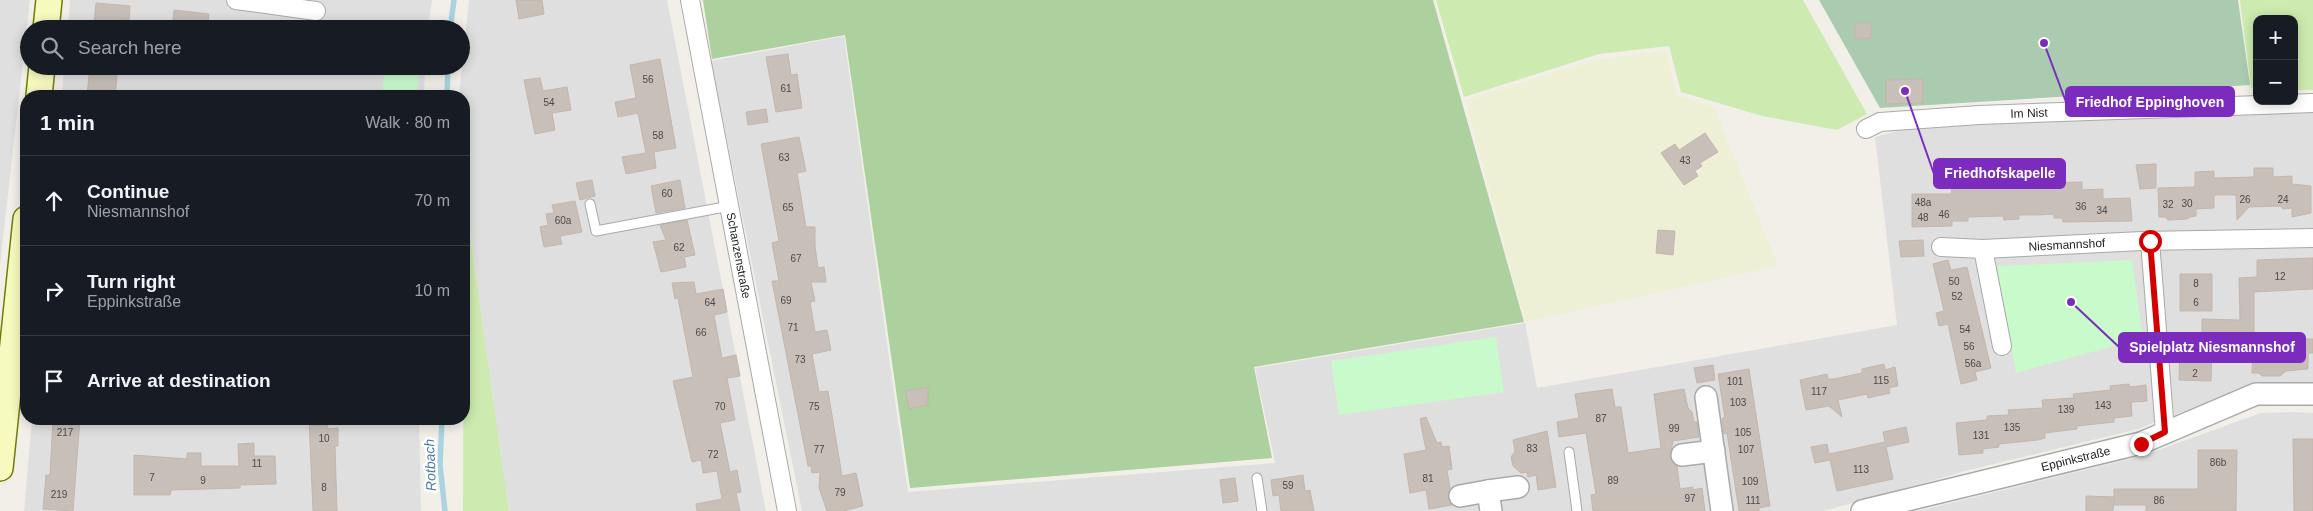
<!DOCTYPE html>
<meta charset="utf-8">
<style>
body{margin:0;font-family:Arial,sans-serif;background:#242831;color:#f1f3f6}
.controls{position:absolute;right:15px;top:15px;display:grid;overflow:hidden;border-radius:10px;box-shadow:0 2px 12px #0003}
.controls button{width:45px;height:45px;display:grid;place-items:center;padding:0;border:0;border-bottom:1px solid #363941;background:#171b24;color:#f1f3f6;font:25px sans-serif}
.stop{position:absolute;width:15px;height:15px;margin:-11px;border:4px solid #d40000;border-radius:50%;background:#fff}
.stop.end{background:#d40000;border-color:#fff;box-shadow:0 1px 5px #0008}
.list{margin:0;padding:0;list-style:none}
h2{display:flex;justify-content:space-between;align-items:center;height:65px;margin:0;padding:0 20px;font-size:21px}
h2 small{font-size:16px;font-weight:400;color:#9ea1a6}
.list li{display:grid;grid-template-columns:32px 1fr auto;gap:15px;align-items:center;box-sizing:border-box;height:90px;padding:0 20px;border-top:1px solid #363941}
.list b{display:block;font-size:19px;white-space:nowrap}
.list p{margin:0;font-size:16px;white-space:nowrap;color:#9ea1a6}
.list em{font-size:16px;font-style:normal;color:#9ea1a6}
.icon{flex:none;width:28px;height:28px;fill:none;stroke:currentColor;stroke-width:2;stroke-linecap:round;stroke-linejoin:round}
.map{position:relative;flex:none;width:2313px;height:511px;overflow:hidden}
.search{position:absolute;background:#171b24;box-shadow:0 2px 12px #0003;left:20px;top:20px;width:450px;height:55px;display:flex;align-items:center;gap:12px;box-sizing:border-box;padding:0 18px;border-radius:28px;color:#9ea1a6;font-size:19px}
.panel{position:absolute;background:#171b24;box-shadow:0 2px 12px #0003;left:20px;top:90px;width:450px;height:335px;border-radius:20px}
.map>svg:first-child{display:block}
.residential{fill:#e0dfdf}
.farmland{fill:#eef0d5}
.grass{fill:#cdebb0}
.forest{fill:#add19e}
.cemetery{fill:#aacbaf}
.park{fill:#c8facc}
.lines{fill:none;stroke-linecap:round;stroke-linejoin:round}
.stream{stroke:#aad3df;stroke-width:5.5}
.building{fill:#c7bfb8;stroke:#c4b6ab}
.service-casing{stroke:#a9a9a9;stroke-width:11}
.minor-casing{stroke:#a9a9a9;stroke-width:20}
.tertiary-casing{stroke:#a9a9a9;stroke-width:24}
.secondary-casing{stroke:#707d05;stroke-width:28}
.service{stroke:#fff;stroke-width:9}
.minor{stroke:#fff;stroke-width:18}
.tertiary{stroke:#fff;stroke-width:21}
.secondary{stroke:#f7fabf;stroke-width:25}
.route{stroke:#d40000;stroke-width:6}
.labels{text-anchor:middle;stroke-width:5;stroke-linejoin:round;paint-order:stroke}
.number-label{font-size:10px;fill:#4b4948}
.street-label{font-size:12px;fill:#222;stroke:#fff}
.water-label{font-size:14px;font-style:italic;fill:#4a7aab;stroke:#fff}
.leader{fill:none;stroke:#7b2cbf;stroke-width:2}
.callout-dot{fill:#7b2cbf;stroke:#fff;stroke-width:2}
.callout{fill:#7b2cbf;stroke:#7b2cbf;stroke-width:2}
.callout-label{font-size:14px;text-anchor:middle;font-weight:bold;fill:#fff}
</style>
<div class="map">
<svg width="2313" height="511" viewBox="0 0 2313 511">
<rect width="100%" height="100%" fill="#f2efe9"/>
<path class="residential" d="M0,0h30l-30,265z
M70,0h362l-4,29h-360z
M469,0h198l99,511h-257l-45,-320v-95h-5z
M844,36l64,456 367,-29 -20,-95 270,-45 12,65 360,-63 -22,-188 37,-10 343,-16 58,1v272l-67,3 -108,42 -169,41 -145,41h-1022l-91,-450z
M64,66h361l-1,30h-362z
M2293,412l20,1v98h-395l224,-55 119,-43z
M32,419h387l2,92h-397z"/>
<path class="farmland" d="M1666,51l11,44 37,12 64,159 -253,56 -60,-222 134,-41z"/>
<path class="grass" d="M1436,0h367l64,114 -30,16 -75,-14 -81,-24 -12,-46 -70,8 -135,43z
M2240,0h73v90h-19v-71h-37v70l-6,-1z
M464,191l45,320h-46z"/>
<path class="forest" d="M703,0h730l91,322 -270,45 18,91 -362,30 -65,-453 -133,24z"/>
<path class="cemetery" d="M1819,0h419l12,85 -370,23z"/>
<path class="park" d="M385,66h35l-3,30h-35z
M2132,260l11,78 -127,35 -19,-107z
M1496,337l8,55 -165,23 -8,-54z"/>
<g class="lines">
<path class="stream" d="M450,29l4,-29
M447,96l1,-30
M442,419l-2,46 5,46"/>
</g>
<path class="building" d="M516,0h26l2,14 -25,5z
M96,3l34,3 -1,14 -7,-1 -2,10h-13v-3l-13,-1z
M174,10l35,4 -2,15h-35z
M1855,23h16v15l-16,1z
M788,54l3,21 6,-1 5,34 -26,4 -10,-55z
M660,59l16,89 -22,4 2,16 -30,6 -4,-17 24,-4 -8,-40 -20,4 -3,-15 21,-4 -6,-33z
M90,66h28l-3,30h-28z
M540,78l3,13 24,-4 4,23 -19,3 3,17 -20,4 -11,-54z
M1923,79v24l-37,1v-24z
M766,109l2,13 -20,3 -2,-13z
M1705,133l13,19 -18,11 2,3 -7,5 3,5 -14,9 -23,-32 14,-9 4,6z
M799,137l7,34 -9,2 9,54h9v19l3,22 6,-1 2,15h-15l4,19 -5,1 5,30 12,-2 4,20 -19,4 7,38 9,-1 14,85 14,-3 7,33 -20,5h-16l-8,-23 1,-16 -8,1 -1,-7h-3l-36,-185h7l-7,-38 7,-2 -18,-97z
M2156,164v24l-16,1 -4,-24z
M2254,168h19v9l19,-1v8l19,2v27l-19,4v-9l-9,1 -3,-3 -31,1 -12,13 -1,-25h-22v13l-18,1v7l-6,1 -3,2 -19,1 -3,-3h-6l-1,-29 37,-1v-15l19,-1v7l40,-1z
M592,180l3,16 -15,4 -4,-17z
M680,180l5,28 -29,5 -5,-27z
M2082,182v8l21,-1v10l27,-1 2,23 -69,1 -1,-4h-8v-4l-17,1h-18v4l-15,1 -1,-4 -35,1v4h-16v5l-40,1v-33h40l-1,-9z
M575,201l7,31 -22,4 2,8 -18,3 -4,-20 8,-2 -2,-11 8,-1 -2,-8z
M687,220l8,35 -11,2 2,10 -25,5 -8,-30 13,-2 -6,-15z
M1658,230l17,1 -2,24 -17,-2z
M1923,240l1,16 -23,1 -2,-16z
M2313,258v31l-59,3v49h-52v-22l38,1 -1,-42 18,-1v-17z
M1948,260l3,10 16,-3 24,101 -16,4 2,8 -16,4 -13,-60 -9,2 -3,-13 8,-2 -11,-47z
M2180,274h32v37h-32z
M694,282l2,12 27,-5 4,23 -13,3 8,43 14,-3 4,21 -13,2 8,42 -15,3 10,49 7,-2 4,22 -5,1 4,18h-43l-1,-7 26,-5 -5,-28 -14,2 -2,-13 -9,2 -19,-81 20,-4 -15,-79 -3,1 -3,-16z
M2289,339h24v14h-5v16l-22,2 -6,5h-18l-3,-3h-7l1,-29h36z
M2180,349h32l-1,32 -32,-1z
M1884,364l1,6 10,-3 3,19 -9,2 1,5 -22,5 -1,-4 -29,6 4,17 -13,-11 -23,4 -6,-30 27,-6 1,5h6l28,-6v-4z
M1713,365l2,15 -18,3 -3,-15z
M1749,369l21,137 -11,2v3h-20l-12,-78 -3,1 -2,-16h3l-7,-44z
M2129,384l1,3 16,-2 1,16 -16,1 1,14 -18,2v4l-37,4v3l-32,4v5l-7,2 -39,4v3l-16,2v4l-24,2 -3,-32 31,-3v-4l22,-1 -1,-5 35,-2 -1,-8 32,-2 -1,-4 38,-4 -1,-4z
M928,387v18l-19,4 -4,-18z
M1612,389l3,18h6l7,46 33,-5 -7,-54 30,-5 4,19 4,4 2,10h3l2,15 -26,4 -3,16 7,9 3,23 13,-2v3l9,-2 3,23h-112l-2,-16 5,-1 -10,-61 -27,4 -2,-15 22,-4 -4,-24z
M1426,417l11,26 4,-1 1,5 7,-1 3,23 -5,1 3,19 -2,9 4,7 -23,4 -3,-19 -16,3 -6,-39 22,-4 -6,-31z
M53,419h27l-7,92 -30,-2 3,-34h4z
M309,419h18l1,10 10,-1v18h-3l2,65h-24z
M1906,427l3,15 -23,5 7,32 -56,12 -7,-31 -15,3 -4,-16 16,-3 2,10 56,-12 -2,-10z
M1547,431l9,56 -18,3 -2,-15 -8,2 -1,-5 -6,1 -8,-7 -2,-9 4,-6 -2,-11z
M2293,439h20v72h-19z
M254,443v13h21l1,28 -36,1v3l-69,2 -1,5h-36v-40l53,4v-6h14v13h38l-1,-22z
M2198,450h39l-1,61h-90v-6h-32v-16h84z
M1303,475l2,16 5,-1 4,21h-33l-2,-16 -6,1 -2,-16z
M1235,478l3,23 -15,2 -3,-23z
M2086,496l28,1 -1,14h-27z"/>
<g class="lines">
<defs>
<path id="service" d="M590,204l6,27 134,-25
M1569,452l8,59
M1257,478l5,33"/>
<g id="minor">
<path d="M236,0l80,11"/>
<path id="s1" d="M690,0l97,511"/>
<path id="s2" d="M1866,129l14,-7 99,-7 334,-12"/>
<path d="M2150,241l15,191"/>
<path id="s3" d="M1941,247l42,2 159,-8 171,-3"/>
<path d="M1983,249l19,97"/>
</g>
<g id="tertiary">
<path d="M1706,397l16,114"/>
<path d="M1682,455l32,-4"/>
<path d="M1488,491l30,-4"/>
<path d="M1460,496l28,-5 3,20"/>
<path id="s4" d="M1862,511l279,-68 115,-49h57"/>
</g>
<path id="secondary" d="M46,29l3,-29
M39,96l3,-30
M0,468l26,-249"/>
</defs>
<use href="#service" class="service-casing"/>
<use href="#minor" class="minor-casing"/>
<use href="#tertiary" class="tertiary-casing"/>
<use href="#secondary" class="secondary-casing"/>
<use href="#service" class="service"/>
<use href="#minor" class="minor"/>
<use href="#tertiary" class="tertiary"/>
<use href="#secondary" class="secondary"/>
</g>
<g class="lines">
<path class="route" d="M2141,444l24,-12 -15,-191"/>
</g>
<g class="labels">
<g class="number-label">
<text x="648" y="83">56</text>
<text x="786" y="92">61</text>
<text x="549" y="106">54</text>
<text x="658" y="139">58</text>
<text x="784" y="161">63</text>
<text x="1685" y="164">43</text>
<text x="667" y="197">60</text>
<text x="2245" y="203">26</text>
<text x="2283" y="203">24</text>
<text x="1923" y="206">48a</text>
<text x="2187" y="207">30</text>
<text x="2168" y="208">32</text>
<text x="2081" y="210">36</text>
<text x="788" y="211">65</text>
<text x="2102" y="214">34</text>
<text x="1944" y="218">46</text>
<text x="1923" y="221">48</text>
<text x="563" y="224">60a</text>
<text x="679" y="251">62</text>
<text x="796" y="262">67</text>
<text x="2280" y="280">12</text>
<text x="1954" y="285">50</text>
<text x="2196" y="287">8</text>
<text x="1957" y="300">52</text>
<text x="786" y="304">69</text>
<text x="710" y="306">64</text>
<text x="2196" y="306">6</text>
<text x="793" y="331">71</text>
<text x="1965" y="333">54</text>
<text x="701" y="336">66</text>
<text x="1969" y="350">56</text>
<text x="800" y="363">73</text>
<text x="1973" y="367">56a</text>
<text x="2195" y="377">2</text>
<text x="1881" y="384">115</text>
<text x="1735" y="385">101</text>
<text x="1819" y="395">117</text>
<text x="1738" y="406">103</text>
<text x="2103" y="409">143</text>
<text x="720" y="410">70</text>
<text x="814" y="410">75</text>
<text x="2066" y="413">139</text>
<text x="1601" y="422">87</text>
<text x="2012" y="431">135</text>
<text x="1674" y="432">99</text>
<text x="65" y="436">217</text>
<text x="1743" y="436">105</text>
<text x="1981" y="439">131</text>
<text x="324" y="442">10</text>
<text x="1532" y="452">83</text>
<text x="819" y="453">77</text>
<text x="1746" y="453">107</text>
<text x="713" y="458">72</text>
<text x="2218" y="466">86b</text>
<text x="257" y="467">11</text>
<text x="1861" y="473">113</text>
<text x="152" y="481">7</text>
<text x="1428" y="482">81</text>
<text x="203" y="484">9</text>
<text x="1613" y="484">89</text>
<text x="1750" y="485">109</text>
<text x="1288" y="489">59</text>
<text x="324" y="491">8</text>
<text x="840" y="496">79</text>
<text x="59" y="498">219</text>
<text x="1690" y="502">97</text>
<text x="1753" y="504">111</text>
<text x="2159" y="504">86</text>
</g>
<g class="street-label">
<text dy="4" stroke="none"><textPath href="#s2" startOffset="165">Im Nist</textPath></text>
<text dy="4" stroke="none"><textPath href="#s3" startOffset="126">Niesmannshof</textPath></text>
<text dy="4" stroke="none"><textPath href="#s1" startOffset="260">Schanzenstraße</textPath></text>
<text dy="4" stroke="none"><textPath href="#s4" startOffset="220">Eppinkstraße</textPath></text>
</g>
<g class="water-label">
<text transform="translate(430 465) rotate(-92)" y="5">Rotbach</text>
</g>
</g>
<path class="leader" d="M2044 43L2066 102M1905 91L1934 174M2071 302L2119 347"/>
<g class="callout-dot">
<circle cx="2044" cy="43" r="5"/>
<circle cx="1905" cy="91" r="5"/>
<circle cx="2071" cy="302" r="5"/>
</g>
<g class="callout">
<rect x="2066" y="87" width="168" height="29" rx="5"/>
<rect x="1934" y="159" width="131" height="29" rx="5"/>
<rect x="2119" y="333" width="186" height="29" rx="5"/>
</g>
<g class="callout-label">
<text x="2150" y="107">Friedhof Eppinghoven</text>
<text x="2000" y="178">Friedhofskapelle</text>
<text x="2212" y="352">Spielplatz Niesmannshof</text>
</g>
</svg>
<div class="controls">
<button>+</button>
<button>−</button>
</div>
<div class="stop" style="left:2150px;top:241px"></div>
<div class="stop end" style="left:2141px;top:444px"></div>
<div class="search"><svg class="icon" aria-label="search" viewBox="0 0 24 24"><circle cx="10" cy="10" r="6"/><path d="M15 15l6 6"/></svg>Search here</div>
<section class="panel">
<h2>1 min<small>Walk · 80 m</small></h2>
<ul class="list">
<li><svg class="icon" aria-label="ahead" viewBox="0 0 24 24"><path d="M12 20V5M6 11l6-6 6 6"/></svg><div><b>Continue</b><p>Niesmannshof</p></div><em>70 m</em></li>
<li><svg class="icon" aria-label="right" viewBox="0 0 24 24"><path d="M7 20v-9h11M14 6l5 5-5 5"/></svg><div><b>Turn right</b><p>Eppinkstraße</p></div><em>10 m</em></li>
<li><svg class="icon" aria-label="arrive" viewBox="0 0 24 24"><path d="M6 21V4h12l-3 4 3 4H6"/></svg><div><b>Arrive at destination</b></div></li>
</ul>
</section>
</div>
